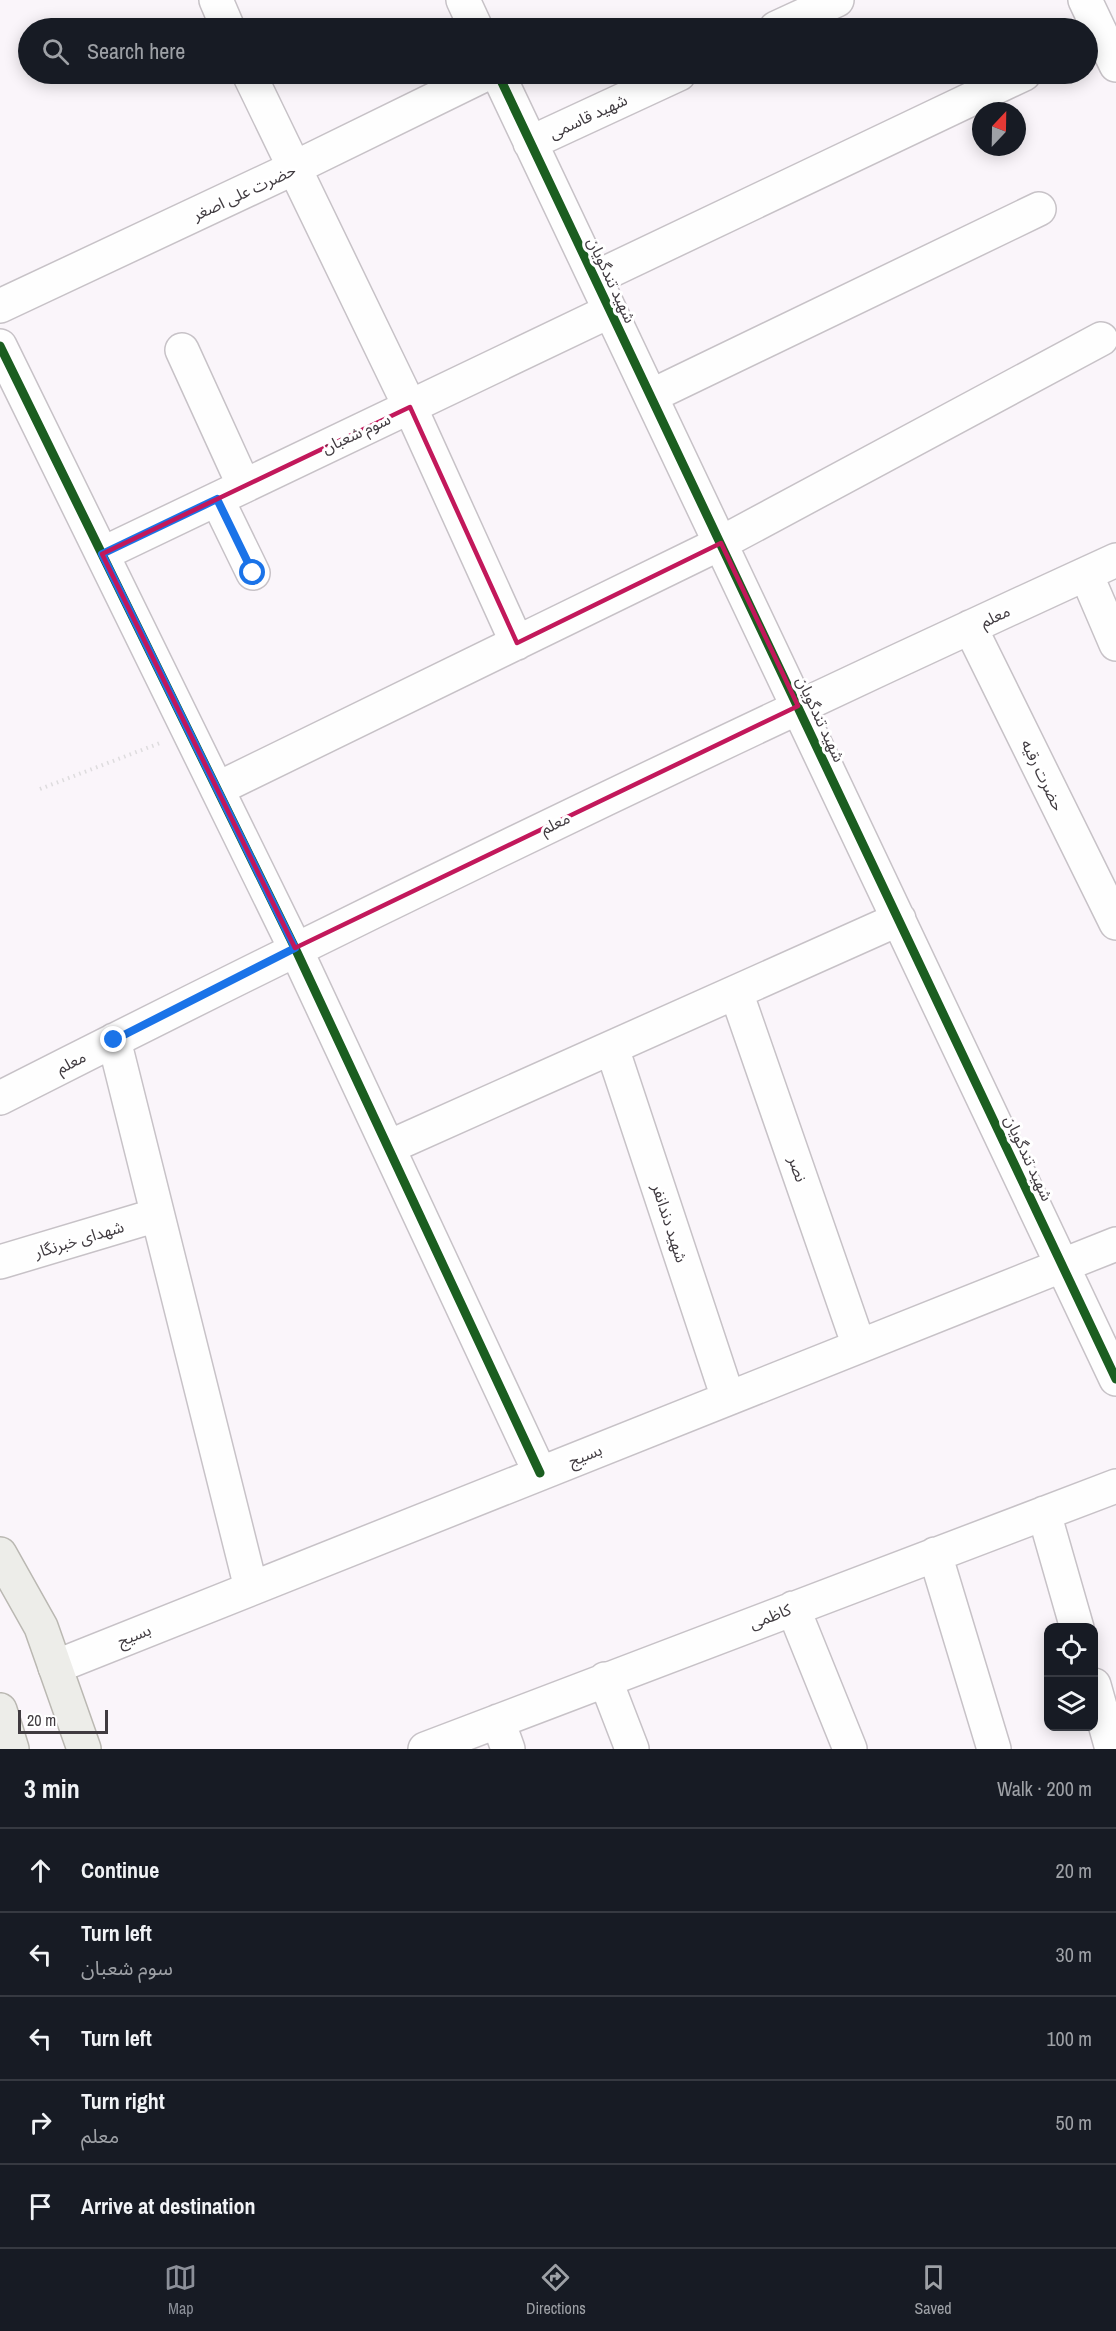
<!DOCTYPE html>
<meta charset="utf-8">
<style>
body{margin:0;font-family:"Archivo Narrow","Noto Sans Arabic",sans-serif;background:#242831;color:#f1f3f6}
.controls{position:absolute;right:18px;bottom:18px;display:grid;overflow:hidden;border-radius:12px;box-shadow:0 3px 15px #0003}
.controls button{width:54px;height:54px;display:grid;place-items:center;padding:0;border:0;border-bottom:2px solid #363941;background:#171b24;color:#f1f3f6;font:30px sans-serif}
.compass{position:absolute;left:972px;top:102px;width:54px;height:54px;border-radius:50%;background:#171b24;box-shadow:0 3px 15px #0003;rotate:22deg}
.scale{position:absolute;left:18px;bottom:15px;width:90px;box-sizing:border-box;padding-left:6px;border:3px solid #403b40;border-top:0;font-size:16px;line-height:21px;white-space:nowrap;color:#403b40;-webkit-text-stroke:4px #fff;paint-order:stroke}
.stop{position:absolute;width:18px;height:18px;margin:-14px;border:4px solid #1a73e8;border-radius:50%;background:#fff}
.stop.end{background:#1a73e8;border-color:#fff;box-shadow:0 2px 6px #0008}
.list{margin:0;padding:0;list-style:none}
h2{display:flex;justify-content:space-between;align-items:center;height:78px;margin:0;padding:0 24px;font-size:26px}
h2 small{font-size:20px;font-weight:400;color:#9ea1a6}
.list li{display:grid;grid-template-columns:39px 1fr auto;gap:18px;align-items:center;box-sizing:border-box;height:84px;padding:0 24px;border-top:2px solid #363941}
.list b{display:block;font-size:22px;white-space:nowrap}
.list p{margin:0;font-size:20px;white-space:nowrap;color:#9ea1a6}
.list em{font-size:20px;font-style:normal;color:#9ea1a6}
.icon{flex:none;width:33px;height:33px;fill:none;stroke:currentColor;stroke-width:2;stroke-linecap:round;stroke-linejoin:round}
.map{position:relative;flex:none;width:1116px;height:1749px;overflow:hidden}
.search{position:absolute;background:#171b24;box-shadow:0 3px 15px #0003;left:18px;right:18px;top:18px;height:66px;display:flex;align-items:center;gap:15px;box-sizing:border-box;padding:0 21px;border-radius:33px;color:#9ea1a6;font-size:22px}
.sheet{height:498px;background:#171b24}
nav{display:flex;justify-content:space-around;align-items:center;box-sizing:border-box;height:84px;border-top:2px solid #363941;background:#171b24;font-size:16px;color:#9ea1a6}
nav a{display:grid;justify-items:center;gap:3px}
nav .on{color:#8c9099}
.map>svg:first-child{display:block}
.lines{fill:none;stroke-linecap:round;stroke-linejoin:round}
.minor-casing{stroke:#c7c2c7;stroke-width:36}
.major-casing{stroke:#bab8b2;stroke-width:36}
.path{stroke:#dedcde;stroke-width:4;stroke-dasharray:1.5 4.5;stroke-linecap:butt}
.minor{stroke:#fefefe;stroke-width:33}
.major{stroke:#edede9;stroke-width:33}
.cycleway-casing{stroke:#fff;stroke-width:13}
.cycleway{stroke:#1b5e20;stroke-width:9}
.route{stroke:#1a73e8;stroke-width:8}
.marked{fill:none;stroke:#c2185b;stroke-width:4.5;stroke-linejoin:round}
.labels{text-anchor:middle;stroke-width:6;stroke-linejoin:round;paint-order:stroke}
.street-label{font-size:16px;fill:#403b40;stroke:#fff}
</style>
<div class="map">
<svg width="1116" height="1749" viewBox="0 0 1116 1749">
<rect width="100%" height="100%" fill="#faf5fa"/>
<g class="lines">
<defs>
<path id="minor" d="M216,0l12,28
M463,0l13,28
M1085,0l31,65
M776,28l61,-28
M249,74l161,333 107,236
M498,74l618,1305
M530,143l149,-69
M595,278l429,-204
M0,306l294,-138 192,-94
M0,346l295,602 245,525
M182,350l62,136
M651,396l388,-187
M217,499l36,74
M102,554l508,-243
M1086,574l30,70
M970,627l146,296
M217,789l504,-246 380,-204
M736,992l123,354
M114,1040l137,548
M612,1048l116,350
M0,1098c368,-187 740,-366 1116,-538
M389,1147l510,-228
M0,1262l157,-47
M1044,1513l33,115
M935,1554l59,195
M793,1608l57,141
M55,1667l1061,-423
M605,1679l27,70
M1094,1685l18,64
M498,1721l10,28
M425,1749l691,-263"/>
<path id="major" d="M0,1554l41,73 43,122
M0,1710l12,39"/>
</defs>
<use href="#minor" class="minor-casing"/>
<use href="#major" class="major-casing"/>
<path class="path" d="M40,789l120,-46"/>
<use href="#minor" class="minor"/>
<use href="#major" class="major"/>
<defs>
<path id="cycleway" d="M498,74l618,1305
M0,346l295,602 245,525"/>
</defs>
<use href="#cycleway" class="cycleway-casing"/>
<use href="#cycleway" class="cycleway"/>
</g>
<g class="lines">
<path class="route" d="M114,1040l181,-92 -193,-394 115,-55 36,74"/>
</g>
<path class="marked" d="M410,407l107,236 204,-100 77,163 -503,242 -193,-394z"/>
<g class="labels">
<g class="street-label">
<text transform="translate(588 116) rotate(-25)" y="6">شهید قاسمی</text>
<text transform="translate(244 192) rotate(-25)" y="6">حضرت علی اصغر</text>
<text transform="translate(612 280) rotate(65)" y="6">شهید تندگویان</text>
<text transform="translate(356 433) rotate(-25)" y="6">سوم شعبان</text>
<text transform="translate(995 616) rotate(-25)" y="6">معلم</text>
<text transform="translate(821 719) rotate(65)" y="6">شهید تندگویان</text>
<text transform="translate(1043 775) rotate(64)" y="6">حضرت رقیه</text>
<text transform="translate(555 823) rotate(-26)" y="6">معلم</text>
<text transform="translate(71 1062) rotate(-27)" y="6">معلم</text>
<text transform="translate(1029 1158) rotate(65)" y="6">شهید تندگویان</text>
<text transform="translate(798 1169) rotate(71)" y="6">نصر</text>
<text transform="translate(670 1223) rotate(72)" y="6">شهید دندانفر</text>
<text transform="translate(79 1239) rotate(-17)" y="6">شهدای خبرنگار</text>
<text transform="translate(585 1455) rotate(-22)" y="6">بسیج</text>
<text transform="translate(770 1616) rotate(-21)" y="6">کاظمی</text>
<text transform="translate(134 1635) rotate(-22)" y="6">بسیج</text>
</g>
</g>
</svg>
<div class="controls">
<button><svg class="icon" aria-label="locate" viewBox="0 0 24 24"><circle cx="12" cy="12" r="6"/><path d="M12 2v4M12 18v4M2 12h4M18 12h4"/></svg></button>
<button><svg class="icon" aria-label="layers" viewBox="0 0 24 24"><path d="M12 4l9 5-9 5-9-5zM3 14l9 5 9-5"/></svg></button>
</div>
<svg class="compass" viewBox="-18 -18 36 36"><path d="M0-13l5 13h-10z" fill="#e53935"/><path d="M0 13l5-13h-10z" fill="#9ea1a6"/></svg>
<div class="scale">20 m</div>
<div class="stop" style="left:253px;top:573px"></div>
<div class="stop end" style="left:114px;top:1040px"></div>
<div class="search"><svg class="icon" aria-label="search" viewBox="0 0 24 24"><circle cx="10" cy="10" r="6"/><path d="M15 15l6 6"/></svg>Search here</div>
</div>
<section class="sheet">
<h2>3 min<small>Walk · 200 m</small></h2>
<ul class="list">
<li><svg class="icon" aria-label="ahead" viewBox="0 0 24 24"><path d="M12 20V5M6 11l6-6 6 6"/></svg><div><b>Continue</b></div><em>20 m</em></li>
<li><svg class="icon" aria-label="left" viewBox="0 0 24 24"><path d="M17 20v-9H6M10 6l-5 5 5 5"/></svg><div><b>Turn left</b><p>سوم شعبان</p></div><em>30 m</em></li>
<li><svg class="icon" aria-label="left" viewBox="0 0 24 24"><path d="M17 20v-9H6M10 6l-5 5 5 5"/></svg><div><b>Turn left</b></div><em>100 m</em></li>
<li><svg class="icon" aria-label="right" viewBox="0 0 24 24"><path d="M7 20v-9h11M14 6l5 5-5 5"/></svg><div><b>Turn right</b><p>معلم</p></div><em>50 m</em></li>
<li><svg class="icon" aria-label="arrive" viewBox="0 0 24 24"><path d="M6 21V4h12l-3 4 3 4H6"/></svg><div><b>Arrive at destination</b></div></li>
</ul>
</section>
<nav>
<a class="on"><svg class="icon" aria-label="map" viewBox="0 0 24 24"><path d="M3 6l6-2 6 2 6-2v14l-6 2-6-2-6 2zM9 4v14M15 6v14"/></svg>Map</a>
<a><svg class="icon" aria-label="directions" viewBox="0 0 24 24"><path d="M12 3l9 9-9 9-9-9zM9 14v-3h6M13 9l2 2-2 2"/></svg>Directions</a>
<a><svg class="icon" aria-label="saved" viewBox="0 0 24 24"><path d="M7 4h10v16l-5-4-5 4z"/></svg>Saved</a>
</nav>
